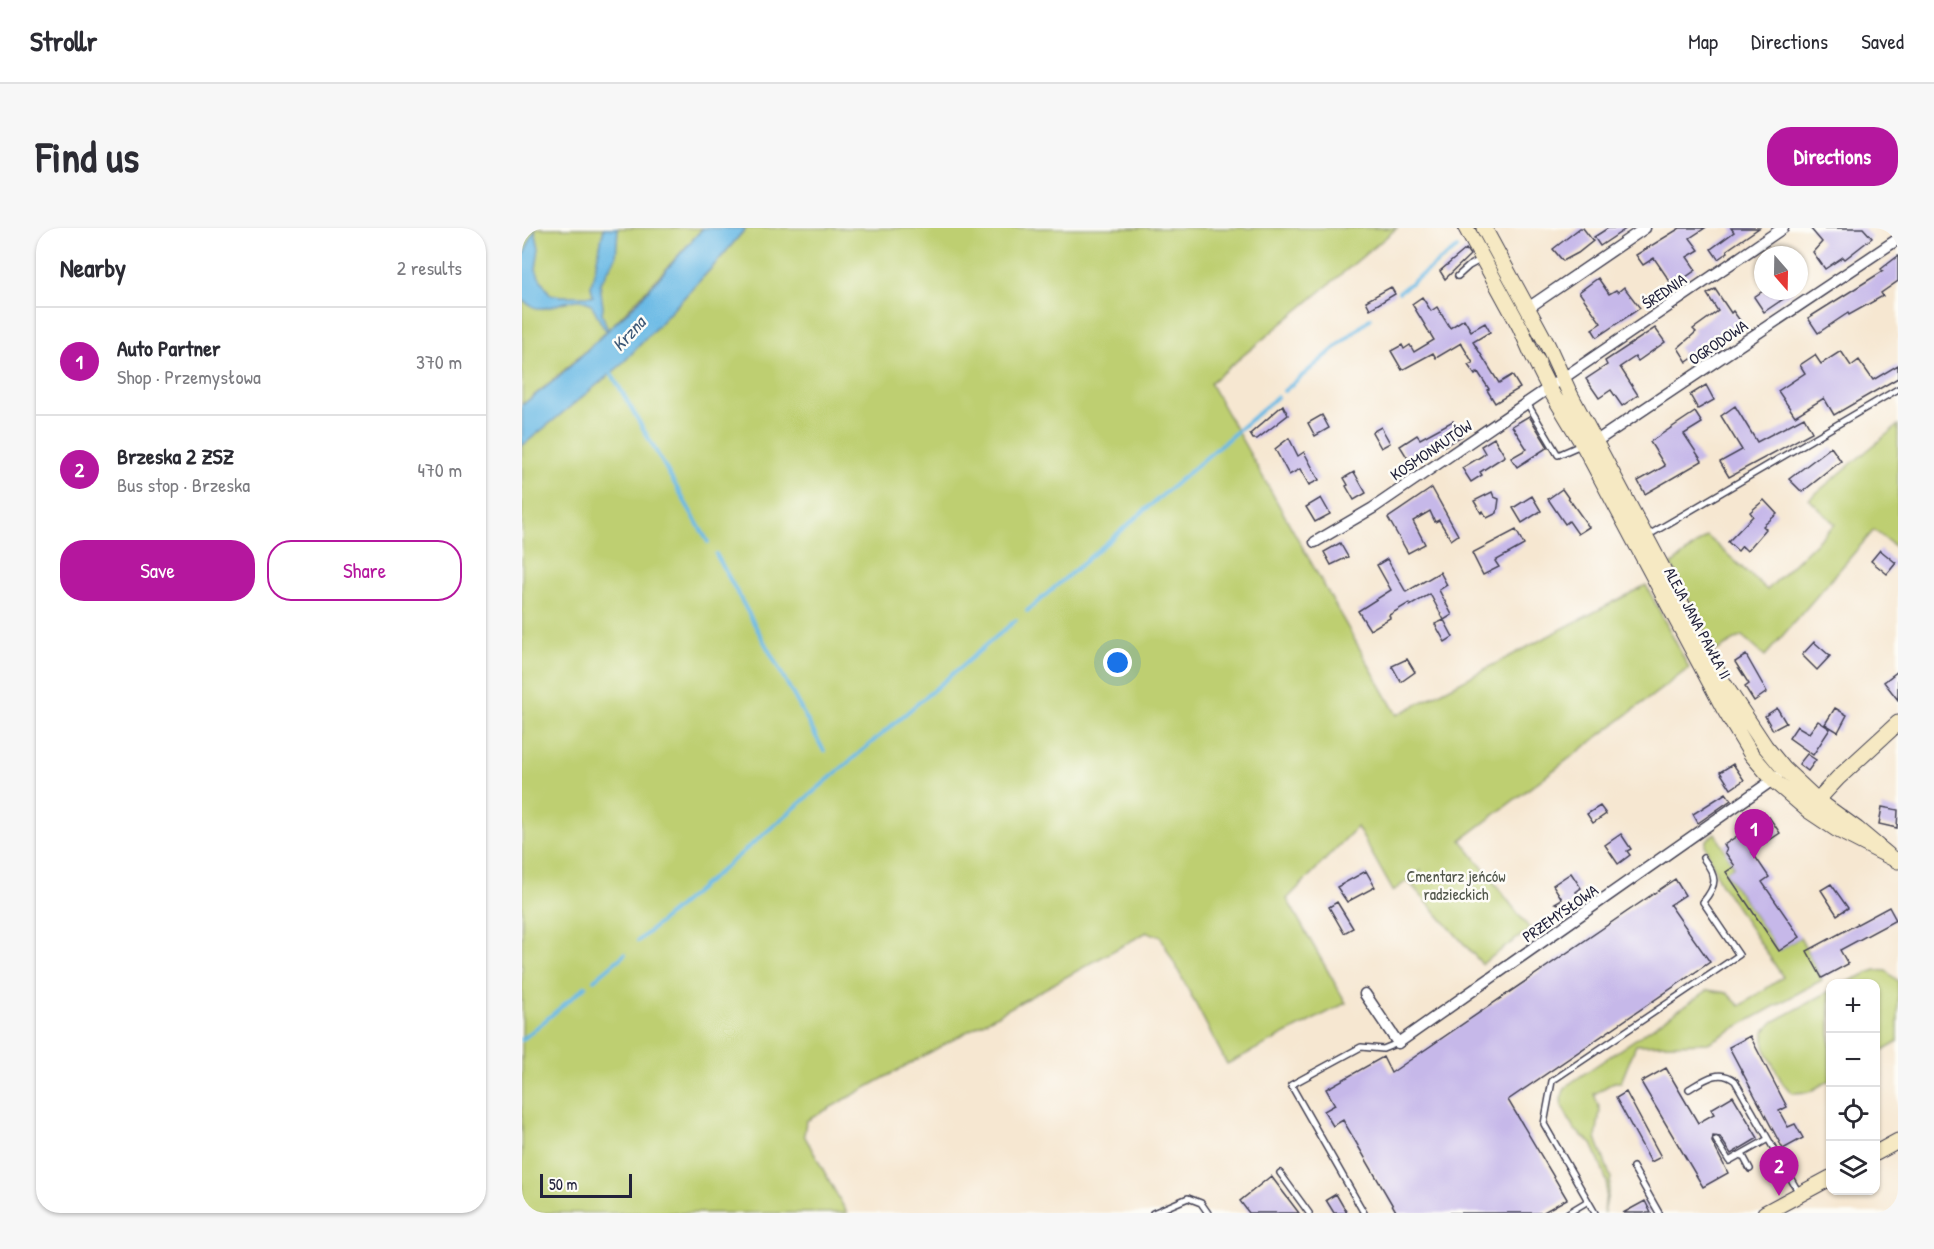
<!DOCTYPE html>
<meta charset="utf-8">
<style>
body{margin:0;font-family:"Patrick Hand",sans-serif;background:#f7f7f7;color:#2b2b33}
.controls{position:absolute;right:18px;bottom:18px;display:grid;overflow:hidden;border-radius:12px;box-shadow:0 2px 4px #0004}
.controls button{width:54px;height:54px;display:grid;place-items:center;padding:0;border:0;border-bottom:2px solid #e1e1e2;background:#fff;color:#2b2b33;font:30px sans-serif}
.compass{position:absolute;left:1232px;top:18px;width:54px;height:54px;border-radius:50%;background:#fff;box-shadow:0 2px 4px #0004;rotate:160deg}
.scale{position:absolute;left:18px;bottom:15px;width:92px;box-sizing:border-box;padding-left:6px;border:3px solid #22223b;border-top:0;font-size:16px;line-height:21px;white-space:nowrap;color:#22223b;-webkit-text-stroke:4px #fdfcf7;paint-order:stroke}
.you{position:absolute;left:596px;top:435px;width:21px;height:21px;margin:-15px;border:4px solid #fff;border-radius:50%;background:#1a73e8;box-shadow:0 0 0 9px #1a73e833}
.badge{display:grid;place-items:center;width:39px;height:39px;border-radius:50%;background:#b5179e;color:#fff;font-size:20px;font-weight:700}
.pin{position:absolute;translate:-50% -50px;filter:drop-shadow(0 2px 3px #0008)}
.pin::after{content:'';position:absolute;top:32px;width:21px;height:18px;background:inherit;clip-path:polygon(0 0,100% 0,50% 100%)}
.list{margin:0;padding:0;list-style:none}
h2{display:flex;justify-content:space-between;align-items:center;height:78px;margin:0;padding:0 24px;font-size:26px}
h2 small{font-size:20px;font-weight:400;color:#7c7c81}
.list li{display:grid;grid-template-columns:39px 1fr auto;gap:18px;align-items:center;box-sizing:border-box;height:108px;padding:0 24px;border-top:2px solid #e1e1e2}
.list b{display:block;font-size:22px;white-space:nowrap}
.list p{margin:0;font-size:20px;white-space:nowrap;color:#7c7c81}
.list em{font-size:20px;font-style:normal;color:#7c7c81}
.actions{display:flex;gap:12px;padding:18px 24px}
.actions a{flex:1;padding:14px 0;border:2px solid #b5179e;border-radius:24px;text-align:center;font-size:21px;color:#b5179e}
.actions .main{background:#b5179e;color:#fff}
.icon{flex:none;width:33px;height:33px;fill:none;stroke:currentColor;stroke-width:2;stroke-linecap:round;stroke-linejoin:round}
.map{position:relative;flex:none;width:1376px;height:985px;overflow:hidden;border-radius:24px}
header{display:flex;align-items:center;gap:36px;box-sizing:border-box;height:84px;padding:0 30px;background:#fff;border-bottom:2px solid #e1e1e2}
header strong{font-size:28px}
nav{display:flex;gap:33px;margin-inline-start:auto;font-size:21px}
.intro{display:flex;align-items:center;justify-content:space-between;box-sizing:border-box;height:144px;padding:0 36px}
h1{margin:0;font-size:42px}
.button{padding:15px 27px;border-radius:24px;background:#b5179e;color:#fff;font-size:21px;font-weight:700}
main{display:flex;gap:36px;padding:0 36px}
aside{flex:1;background:#fff;border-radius:24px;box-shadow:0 2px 4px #0004}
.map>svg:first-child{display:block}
.green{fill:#becf71;stroke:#707856;stroke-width:1.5}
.water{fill:#6bbae5;stroke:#466e90;stroke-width:1.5}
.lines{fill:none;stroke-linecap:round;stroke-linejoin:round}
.stream{stroke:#6bbae5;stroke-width:4}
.building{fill:#c6b8e9}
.lane-casing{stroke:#424052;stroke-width:8}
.street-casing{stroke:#424052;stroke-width:13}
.secondary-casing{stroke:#424052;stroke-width:17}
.lane{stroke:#fff;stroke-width:5}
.street{stroke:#fff;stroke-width:10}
.secondary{stroke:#f6e9c3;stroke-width:15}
.labels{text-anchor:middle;stroke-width:5;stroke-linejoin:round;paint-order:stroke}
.street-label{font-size:16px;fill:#22223b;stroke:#fdfcf7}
.park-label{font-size:16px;fill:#51564b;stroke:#fdfcf7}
.water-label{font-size:18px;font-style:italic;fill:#3c5776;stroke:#fdfcf7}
</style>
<header>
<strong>Strollr</strong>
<nav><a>Map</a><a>Directions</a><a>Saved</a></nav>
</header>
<div class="intro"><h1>Find us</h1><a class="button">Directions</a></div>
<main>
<aside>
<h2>Nearby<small>2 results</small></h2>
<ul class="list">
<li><span class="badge">1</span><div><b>Auto Partner</b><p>Shop · Przemysłowa</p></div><em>370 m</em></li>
<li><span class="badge">2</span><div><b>Brzeska 2 ZSZ</b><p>Bus stop · Brzeska</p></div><em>470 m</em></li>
</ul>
<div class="actions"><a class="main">Save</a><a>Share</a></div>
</aside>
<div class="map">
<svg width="1376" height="985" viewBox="0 0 1376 985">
<rect width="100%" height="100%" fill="#fdfcf7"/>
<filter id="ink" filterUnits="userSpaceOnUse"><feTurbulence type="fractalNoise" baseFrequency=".0167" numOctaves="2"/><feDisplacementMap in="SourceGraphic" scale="12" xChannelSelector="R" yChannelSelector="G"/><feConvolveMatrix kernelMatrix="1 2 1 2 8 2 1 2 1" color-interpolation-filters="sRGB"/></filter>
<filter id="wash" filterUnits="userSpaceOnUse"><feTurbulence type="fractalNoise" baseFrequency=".008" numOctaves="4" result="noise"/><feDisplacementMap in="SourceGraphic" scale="24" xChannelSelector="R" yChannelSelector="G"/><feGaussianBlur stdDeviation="1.35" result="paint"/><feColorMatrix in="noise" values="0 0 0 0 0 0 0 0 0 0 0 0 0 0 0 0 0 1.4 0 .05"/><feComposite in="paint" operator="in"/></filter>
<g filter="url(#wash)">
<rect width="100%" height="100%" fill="#f6e7d1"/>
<path class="green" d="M0,0h181c-58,65 -112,124 -181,177z
M224,0h651l-187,155 187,332 249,-130 43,83 -228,172 69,89 -48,35 -74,-83 14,-11 -29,21 -36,-64 -70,72 59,104 -119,61 -67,-128 -13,-4 -341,189 -2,14 43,78h-325v-767l99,-81 97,-104z
M1376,197v124l-24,-19 -109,126 -23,-20 -26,15 -45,-86 36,-29 60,54 68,-66 -26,-25z
M1193,605l19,33 -8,7 53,78 21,-14 22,43 -114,63 -72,2 -15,37h-7l-20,12 6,16 -4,28 15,40 -7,35 3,-31 -11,-29 -4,-9 -18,-15 -12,-23 -1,-7 3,-9 5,-6 139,-94 19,3 13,13 43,-29 -63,-94 -15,-38 2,-5z
M1353,742l11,1 12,10v61l-22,13v-71l-31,-1z
M1308,763v89l-21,12 -16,1 -10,-9 -19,-37v-15l9,-10z"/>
<path class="water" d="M82,0h14l-2,29 -16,27 3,23 -1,7 6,16 28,-26 67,-76h43l-28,33 -97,104 -99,81v-41l37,-28 48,-46c-9,-7 -9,-21 -18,-28 -2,-2 -6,-2 -9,-3 -23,-1 -38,20 -58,-1v-41l13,-28 4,18 -3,21 3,8 11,17 11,2h32l-2,-10z"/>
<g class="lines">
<path class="stream" d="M877,64l58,-44
M88,143l98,171
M762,163l87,-73
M194,326l108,197
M505,383l250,-214
M116,713l378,-321
M72,752l31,-26
M0,812l64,-54"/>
</g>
<g id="blocks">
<path class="building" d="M1058,0h3l10,13 -15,12 -15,8 -10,-12z
M1086,0h19l-27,18 -6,-9z
M1158,0h25l-15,10 9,12 -12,7 9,13 -23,16 -19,-28 -11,7 -7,-10z
M1209,0h28l-32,22 1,2 -10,7 -7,-10 23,-17z
M1288,0h53l9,10 -27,21 -2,-2 -18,12 -12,-17 9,-10z
M944,21l4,6 -25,24 -5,-8z
M1376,28v25l-17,12 2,3 -34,19 -1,-2 -30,20 -10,-15 75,-47 -2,-2z
M1076,50l11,16 7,-4 2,2 6,-5 16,21 -43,29 -5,-8 9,-6 -22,-31z
M869,59l4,7 -25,15 -4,-8z
M1193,61l16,24 2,-2 11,15 -33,25 -3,-4 -21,15 -9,-14 18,-16 -3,-3 25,-18 -11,-17z
M1241,63h32l-31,21 -10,-15z
M900,69l9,14 6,-4 13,21 14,-9 7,12 14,-8 5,9 -17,10 26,41 13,-8 8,13 -25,15 -8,-13 2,-1 -11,-17 -3,3 -7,-10 5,-2 -12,-20 -25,15 -3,-5 -31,17 -11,-19 11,-6 2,4 6,-4 4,7 20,-12 -22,-36z
M1133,100l10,14 -27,19 -3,-4 -15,10 18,28 -16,11 -11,-16 -12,8 -13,-19 21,-14 -2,-4z
M1319,123l10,15 8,-6 14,20 25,-15v13l-64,37 -10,-17 -29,18 -17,-25 27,-18 -5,-8 15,-10 6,9z
M1184,157l8,15 -16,9 -8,-14z
M761,177l5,10 -31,24h-4l-3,-5z
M1213,178l22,36 47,-25 8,15 -83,45 -9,-15 22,-12 -21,-34z
M1173,184l7,11 -18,11 18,27 -57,33 -7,-13 27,-15 -15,-24z
M800,187l7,13 -14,8 -7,-13z
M1007,188l19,31 -31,20 -6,-9 16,-9 -15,-23z
M931,193l9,15 -18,10 -3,-6 -31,22 -10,-16 17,-11 3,4z
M859,199l9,16 -9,5 -9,-16z
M767,210l9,18 6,-4 15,28 -10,5 -9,-16 -11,6 -14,-26z
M972,210l11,18 -25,16 2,3 -11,7 -9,-14 20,-12 3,-3 -4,-7z
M1309,219l10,14 -39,31 -13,-13z
M832,244l12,21 -12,7 -8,-14 2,-1 -4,-7z
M910,260l26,47 -7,5 -12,-20 -4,2 -5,-11 -17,10 12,23 -17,9 -20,-35z
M1040,261l27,38 -11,7 -9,-13 -4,3 -17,-25z
M970,264l2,5 5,2 -2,14 -10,5 -4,-7 -2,2 -7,-12z
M1010,268l9,15 -19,12 -9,-15z
M799,270l9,16 -15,8 -9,-15z
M1242,272l13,14 -14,12 3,3 -19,22 -5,-5 -4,5 -10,-9 25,-26 -3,-4z
M994,302l8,15 -29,16 4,6 -16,8 -11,-22z
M818,315l8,14 -17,8 -7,-13z
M1358,322l16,13 -9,11 -16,-13z
M865,331l19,33 34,-20 7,13 -8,5 13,25 -8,5 -14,-26 -20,12 -1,-3 -20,12 1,3 -20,12 -12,-19 33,-21 -14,-25z
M922,392l9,17 -8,5 -10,-18z
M1292,414l16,14 -13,14 -15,-15z
M1224,427l21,37 -13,9 -9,-14 4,-3 -14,-22z
M885,431l8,13 -14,10 -9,-16z
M1376,443v29l-14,-18z
M1255,480l9,15 -13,7 -8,-14z
M1313,480l12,7 -9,17 -13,-8z
M1296,493l12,8 -17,26 -24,-17 8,-12 12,7z
M1285,526l9,6 -8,11 -9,-7z
M1211,536l11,16 -13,9 -11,-17z
M1204,565l5,7 -33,23 -5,-9z
M1078,578l6,8 -13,9 -6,-9z
M1360,579l16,3 -1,18 -18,-4z
M1247,589l11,16 -28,19 17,25 -7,5 38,55 -21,14 -53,-79 9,-6 -10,-14 2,-2 -3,-5 16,-11 1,2z
M1099,606l10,15 -4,2 3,4 -12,9 -13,-19z
M844,643l9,16 -28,15 -10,-15z
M1049,645l10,15 -5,4 6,8 -12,7 -15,-4 7,-4 -9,-14z
M1153,651l10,16 -15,10 40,57 -202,138 59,99 -25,14h-145l-54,-93 -10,6 -9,-15 11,-6 -9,-16 57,-32 8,16z
M1309,656l17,24 -11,7 -16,-25z
M815,674l16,26 -9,5 -15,-26z
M1367,679l7,13 -56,30 8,14 -26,14 -15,-27z
M1228,808l37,71 -8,4 9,16 7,-3 8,14 -20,11 -54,-102z
M1144,840l32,55 16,-9 -3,-5 22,-13 25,42 -27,16 -11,-17 -7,-1 -1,6 16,31 -25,14 -62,-105z
M1104,864l35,65 -10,5 -35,-64z
M749,948l6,8 22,29h-50l-9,-12z
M814,966l11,19h-13l-8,-13z
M1123,973l6,12h-28z"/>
</g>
</g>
<g filter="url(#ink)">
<use href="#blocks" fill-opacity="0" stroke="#424052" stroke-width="1.5"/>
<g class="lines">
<defs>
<path id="lane" d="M936,48l11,-10 11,-6
M1005,175l31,52 23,-10
M1125,308l251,-147
M1167,861c15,-9 30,-21 46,-8l64,112
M1194,912l13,21 39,-22
M1220,926l8,15
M1111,939l26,46
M758,945l29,40
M631,985l35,-15 13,5 7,10
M842,985l-73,-128 70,-38 22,2 15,-6
M1046,985l20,-12
M1073,985l-51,-89 8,-43 187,-126 -36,-53c15,-18 14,-25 0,-44"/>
<path id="street" d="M1006,80l117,-80
M1070,216l306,-205
M793,314l58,-34 410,-280
M843,766l33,49 379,-266"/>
<path id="secondary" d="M944,0l54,99 12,27 6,8
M962,0l64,118 22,48 154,290 41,62 19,23 33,31 40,29 31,26
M1011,128l16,32 36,60 139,261 27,45 23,27 35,30 27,18 62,32
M1290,578l26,-28 60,-55
M1354,925l22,-12
M1243,985l65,-35"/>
</defs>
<use href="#lane" class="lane-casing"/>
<use href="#street" class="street-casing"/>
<use href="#secondary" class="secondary-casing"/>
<use href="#lane" class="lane"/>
<use href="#street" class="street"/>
<use href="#secondary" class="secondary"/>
</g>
</g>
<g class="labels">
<g class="street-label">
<text transform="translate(1142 63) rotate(-34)" y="6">ŚREDNIA</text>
<text transform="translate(1196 114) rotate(-34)" y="6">OGRODOWA</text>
<text transform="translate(909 222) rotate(-34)" y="6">KOSMONAUTÓW</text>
<text transform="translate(1176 395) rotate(62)" y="6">ALEJA JANA PAWŁA II</text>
<text transform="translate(1038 685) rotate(-35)" y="6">PRZEMYSŁOWA</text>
</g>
<g class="park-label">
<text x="934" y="654">Cmentarz jeńców<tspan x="934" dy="18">radzieckich</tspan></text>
</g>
<g class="water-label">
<text transform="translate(107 106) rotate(-48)" y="6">Krzna</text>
</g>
</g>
</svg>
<div class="controls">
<button>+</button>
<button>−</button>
<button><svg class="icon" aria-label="locate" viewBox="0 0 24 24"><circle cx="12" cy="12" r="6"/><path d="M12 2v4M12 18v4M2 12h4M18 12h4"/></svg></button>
<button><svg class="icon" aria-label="layers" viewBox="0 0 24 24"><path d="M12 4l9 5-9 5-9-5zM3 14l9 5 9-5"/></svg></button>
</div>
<svg class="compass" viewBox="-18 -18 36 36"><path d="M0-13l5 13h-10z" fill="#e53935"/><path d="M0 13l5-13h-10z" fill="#7c7c81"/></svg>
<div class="scale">50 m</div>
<div class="you"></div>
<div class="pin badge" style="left:1232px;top:631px">1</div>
<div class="pin badge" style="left:1257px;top:968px">2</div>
</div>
</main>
